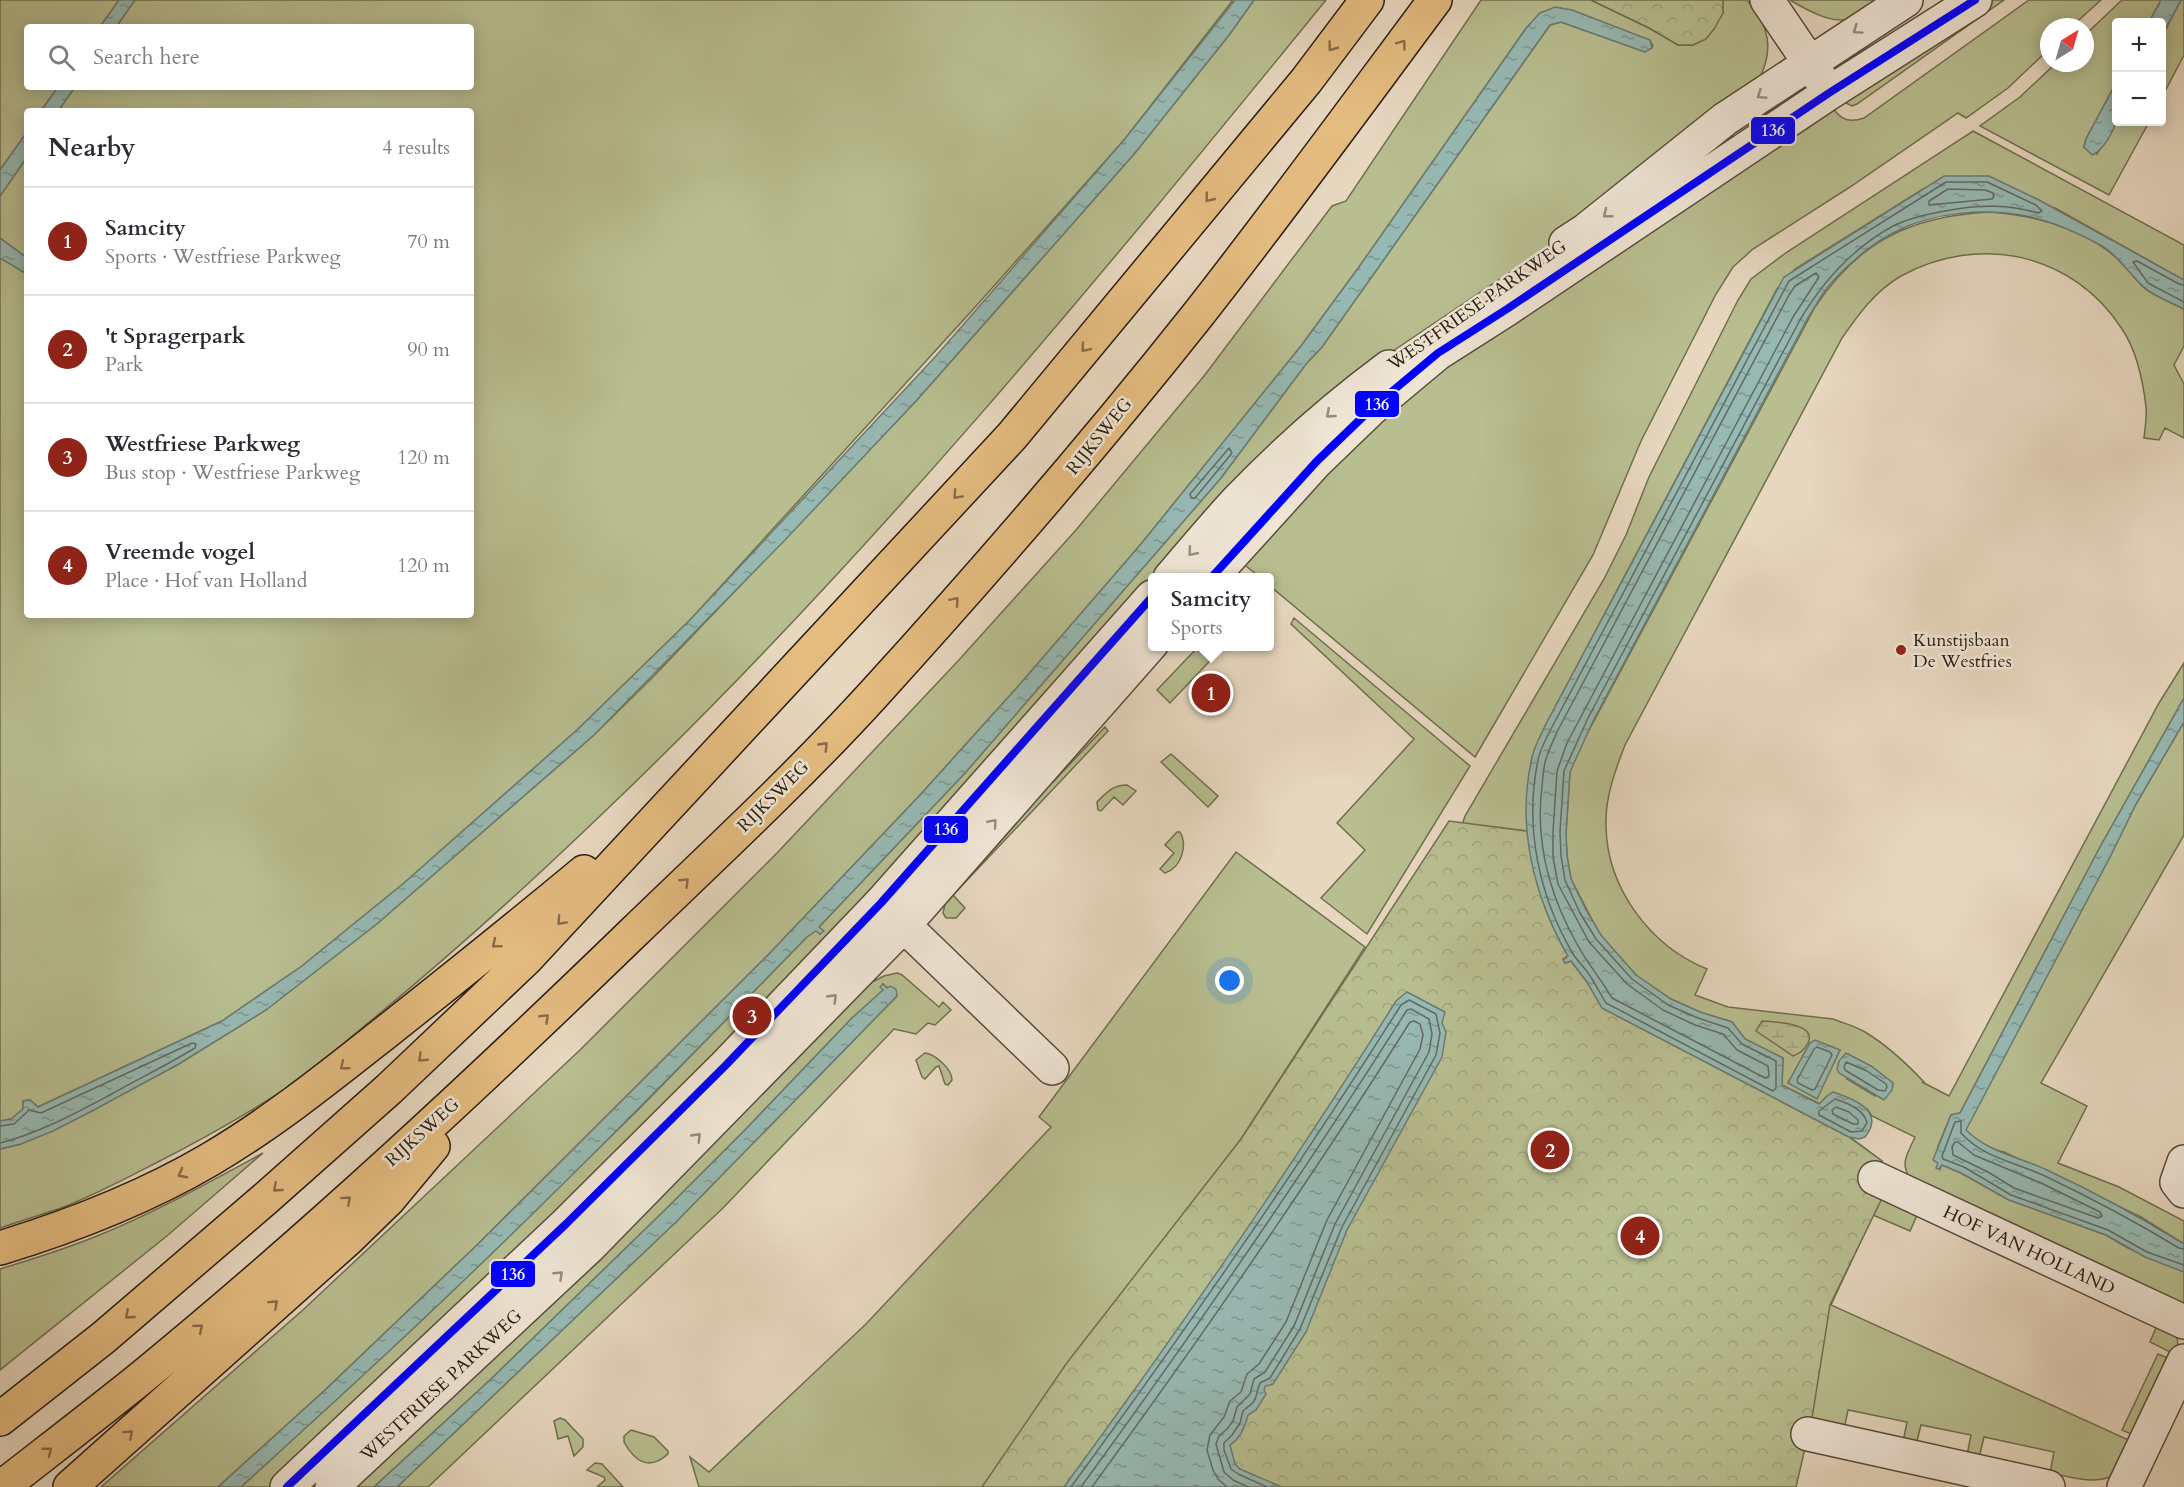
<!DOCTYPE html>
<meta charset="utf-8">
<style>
body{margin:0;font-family:Cardo,serif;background:#f7f7f7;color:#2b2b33}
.controls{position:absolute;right:18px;top:18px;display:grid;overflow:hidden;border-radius:6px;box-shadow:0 3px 15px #0003}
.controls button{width:54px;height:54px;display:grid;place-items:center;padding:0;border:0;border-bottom:2px solid #e1e1e2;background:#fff;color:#2b2b33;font:30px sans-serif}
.compass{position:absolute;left:2040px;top:18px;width:54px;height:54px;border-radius:50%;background:#fff;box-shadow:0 3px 15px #0003;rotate:37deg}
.you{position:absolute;left:1230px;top:981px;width:21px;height:21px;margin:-15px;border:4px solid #fff;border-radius:50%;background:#1a73e8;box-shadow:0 0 0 9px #1a73e833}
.badge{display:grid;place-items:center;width:39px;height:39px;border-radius:50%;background:#8f2418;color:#fff;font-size:20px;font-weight:700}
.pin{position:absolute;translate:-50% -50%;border:3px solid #fff;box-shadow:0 2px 6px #0006}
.popup{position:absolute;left:1148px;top:573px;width:126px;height:78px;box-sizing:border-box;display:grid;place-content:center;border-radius:6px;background:#fff;filter:drop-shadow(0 2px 4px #0005);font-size:20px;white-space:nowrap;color:#7c7c81}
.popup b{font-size:22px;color:#2b2b33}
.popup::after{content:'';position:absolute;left:50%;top:100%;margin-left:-12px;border:12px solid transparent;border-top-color:#fff}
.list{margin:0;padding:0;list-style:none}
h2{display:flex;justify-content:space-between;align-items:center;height:78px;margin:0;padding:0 24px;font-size:26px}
h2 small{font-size:20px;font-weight:400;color:#7c7c81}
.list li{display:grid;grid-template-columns:39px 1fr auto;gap:18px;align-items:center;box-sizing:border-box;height:108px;padding:0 24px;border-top:2px solid #e1e1e2}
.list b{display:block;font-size:22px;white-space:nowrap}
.list p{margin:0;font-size:20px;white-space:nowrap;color:#7c7c81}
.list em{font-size:20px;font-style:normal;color:#7c7c81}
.icon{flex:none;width:33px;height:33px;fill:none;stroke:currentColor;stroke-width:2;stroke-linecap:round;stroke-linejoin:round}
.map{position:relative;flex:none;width:2184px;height:1487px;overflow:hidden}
.search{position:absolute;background:#fff;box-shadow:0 3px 15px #0003;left:24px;top:24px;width:450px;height:66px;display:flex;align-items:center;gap:15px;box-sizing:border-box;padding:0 21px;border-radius:6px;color:#7c7c81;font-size:22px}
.panel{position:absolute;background:#fff;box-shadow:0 3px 15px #0003;left:24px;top:108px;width:450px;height:510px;border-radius:6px}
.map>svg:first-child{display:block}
.grass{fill:#b8be90;stroke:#706e50;stroke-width:1.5;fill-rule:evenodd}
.forest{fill:url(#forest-crowns);stroke:#706e50;stroke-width:1.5}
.wetland{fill:url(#wetland-marsh);stroke:#706e50;stroke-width:1.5}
.water{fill:url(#water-ripples);stroke:#6b7b72;stroke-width:1.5}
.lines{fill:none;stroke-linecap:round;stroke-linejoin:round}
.shore{stroke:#606b62;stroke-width:1.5}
.minor-casing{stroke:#584c3c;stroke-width:36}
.highway-casing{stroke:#291d11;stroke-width:36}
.minor{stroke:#efe5d5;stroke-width:33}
.highway{stroke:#e4bc80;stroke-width:33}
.bus-1-casing{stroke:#efe5d5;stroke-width:12}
.bus-1{stroke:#00f;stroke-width:8}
.oneway{stroke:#968b7d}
.oneway2{stroke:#866c48}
.poi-dot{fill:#8f2418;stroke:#efe5d5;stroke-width:2}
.labels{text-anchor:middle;stroke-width:5;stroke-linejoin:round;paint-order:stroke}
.street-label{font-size:18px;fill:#291d11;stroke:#efe5d5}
.poi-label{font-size:18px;fill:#291d11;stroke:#efe5d5;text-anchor:start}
.line-badge{stroke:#efe5d5;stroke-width:2}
.badge-label{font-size:16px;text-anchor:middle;font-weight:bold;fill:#fff}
</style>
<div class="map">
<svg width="2184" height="1487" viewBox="0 0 2184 1487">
<defs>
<pattern id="forest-crowns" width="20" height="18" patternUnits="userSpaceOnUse" patternTransform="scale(1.5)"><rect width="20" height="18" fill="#b8be90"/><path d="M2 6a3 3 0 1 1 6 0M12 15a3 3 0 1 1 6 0" fill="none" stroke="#9ea37b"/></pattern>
<pattern id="wetland-marsh" width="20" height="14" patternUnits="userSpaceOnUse" patternTransform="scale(1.5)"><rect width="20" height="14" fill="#b8be90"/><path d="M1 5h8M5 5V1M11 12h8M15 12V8" fill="none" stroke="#9ea37b"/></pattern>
<pattern id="water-ripples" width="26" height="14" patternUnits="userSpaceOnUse" patternTransform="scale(1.5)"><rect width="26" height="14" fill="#97b9b3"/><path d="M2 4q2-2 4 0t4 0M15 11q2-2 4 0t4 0" fill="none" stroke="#7b9690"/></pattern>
</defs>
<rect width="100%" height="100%" fill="#e7d7bf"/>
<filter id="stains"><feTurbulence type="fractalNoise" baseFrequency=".00333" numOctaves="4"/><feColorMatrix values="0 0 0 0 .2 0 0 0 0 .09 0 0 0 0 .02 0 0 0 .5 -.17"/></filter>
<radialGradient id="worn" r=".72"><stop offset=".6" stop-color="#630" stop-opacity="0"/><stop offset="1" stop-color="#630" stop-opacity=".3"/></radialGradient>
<path class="grass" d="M0,0h119l-19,27h-73v60h31l-17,24h-14v21l-27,38z
M135,0h1098l-109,140 -147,165 -287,315 -113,110 -173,153 -102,83 -80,55 -184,86 -8,-7 -7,1v8l-12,10 -11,2v-863l27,16v341h444v-504h-413l17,-24h396v-60h-355z
M1254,0h72c-230,282 -462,565 -726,816 -73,70 -148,138 -226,202 -26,21 -51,45 -79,64 -45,31 -94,58 -143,83 -29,15 -59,31 -91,43 -20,7 -41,13 -61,20v-79l21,-5 156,-79 89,-55 112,-87 216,-188 60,-59 262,-275 219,-248 94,-118z
M1481,0h110l58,28 29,17h15l13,-6 17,-26v-13h24c22,25 28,50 11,81l-175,142 -193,130 -228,224 -10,1v10l-321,356 -556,543h-34l178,-164 219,-213 169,-173 9,-7 4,4 3,-3 -4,-4 146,-154 256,-295 85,-114 16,-17 228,-322 11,-3 84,30 8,-6 -3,-6 -90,-32 -33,19 -168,240 -58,79 -160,198 -120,139 -100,111 -153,161 -290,289 -154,147 -106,96h-117l203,-178 276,-259 197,-197 181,-192 118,-131 128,-154 128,-170 14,-5z
M1790,0h101c-9,5 -19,13 -29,17 -26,10 -50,-4 -72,-17z
M1983,0h21l-147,104 -5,2 -6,-3 -5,-9z
M2029,0h72l-30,27h-22v22l-41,39 -42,30 -8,-5 -108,74 -97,62 -20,18 -17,27 -75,147 -48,114 -118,202 -205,-171v-8l-10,-1 -23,-18 179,-178 412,-279c10,14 17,23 36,16z
M2122,0h39l-12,22h-33v61l-30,56 -2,8 13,7 19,-33 33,1 -40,73 -129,-69 40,-29 36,-34h29v-28z
M2181,0h3v55l-22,42v-60z
M1973,131l211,114v35l-129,-72 -132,-19 -128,80 -18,20 -231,435 -14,33 -5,40v34l17,78 338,252 -5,14 -271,-143 -144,-207 3,-9 139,-237 22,-44 23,-58 89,-177 13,-21 36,-27z
M27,157v101l-27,-20v-42z
M1990,212c41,3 79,13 114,36 16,10 26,26 39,39 11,10 28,15 41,22v37l-10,19 10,19v54l-19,-10 -6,12 -15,-2c1,-10 3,-21 2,-31 -3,-26 -9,-56 -24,-78 -49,-76 -143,-96 -221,-53 -26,15 -43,39 -59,62l-217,407c-10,26 -20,52 -19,81 1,62 44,120 101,143l-12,26 33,12 105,12c10,4 22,7 32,13 20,12 43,33 59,50h-2l27,14 210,-393 25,-40v35l-84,149 -140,266 -9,2 -13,31 2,23 2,-4 19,8 48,27 97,35 20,12 58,25v31l-6,-1 -268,-124c-11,-15 -1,-27 5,-41l-43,-21 -5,-7 -40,-13 -7,8 -38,-19 1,-27 -38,-19 -13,-17 -32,-10 -29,-13 -35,-24 -36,-40 -29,-56 -4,-23 -1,-23 4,-61 9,-23 236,-442c44,-66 96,-91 175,-95zM1815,1041l25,9 -23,48 -29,-15 22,-40zM1871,1066l22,17 -1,7 -17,6 -28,-17z
M1294,618l176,148 -103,168 -46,-36 44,-48 -28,-27 77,-84 -123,-115z
M1198,647h25l-53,56 -13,-13z
M2184,722v113l-143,248 46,23 -29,57 61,24 65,34v23l-43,-27 -137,-65c-16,-3 -27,-11 -39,-22l146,-275 25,-51z
M1105,727l3,4 -155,164 12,13 -9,10h-10l-3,-5 3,-14 102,-121 5,4z
M1171,754l47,42 -10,11 -47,-45z
M1127,785l9,6 -13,14 -9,-8 -13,14 -3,-1 -1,-8c10,-10 16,-17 30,-17z
M1177,832h3c8,14 1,36 -15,41l-5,-4 14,-16 -9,-8z
M1236,852l129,95 -124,192 -246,348h-296l-9,-30 19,15 157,-148 185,-197 -12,-10z
M897,973l5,2 37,32 4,-5 8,8 -16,15 -7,-2 -12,11 -22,-5 -171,179 -295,279h-31l279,-265 221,-226 -14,-12 1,6 -32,28 -108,113 -77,77 -177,172 -116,107h-30l522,-502 18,-9z
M925,1053c10,1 27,16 27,27l-4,5 -3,-1 -6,-18 -3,1 -11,12 -3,-2 -6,-17z
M1556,1112l364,97 -10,22 -37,-16 -42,90 302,137c-5,10 -9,22 -16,30 -15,15 -47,5 -67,1l4,-21 -70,-15 -5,21 -12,-3 4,-20 -50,-10 -5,20 -13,-3 4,-20 -59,-12 -4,20 -316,-84z
M263,1153l-95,82 -168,135v-101c33,-10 65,-20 97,-33 57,-23 111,-53 166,-83z
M2160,1318c13,12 22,18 16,37l-26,-13z
M2158,1354l15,6 -38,76 -13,-6z
M560,1418l5,2 18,19v8l-9,9 -6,-20 -10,3 -4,-18z
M631,1430l23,7 14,14v3c-19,17 -33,8 -44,-12v-6z
M595,1463l7,1 21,23h-26l8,-7 -1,-3 -17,-7z"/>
<path class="forest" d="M1591,0h132v13l-9,16 -8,10 -13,6h-15l-29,-17z
M1449,821l78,10c7,47 17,84 41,125l-5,3 2,4 6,-2 16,21 15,26 247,129 33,24 -10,23 13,8 -55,113 -18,113 -16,69h-814l84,-123 175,-225z"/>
<path class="wetland" d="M1762,1021c12,1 56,2 46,22 -4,7 -7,10 -15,13l-37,-25z"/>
<path class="water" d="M119,0h16l-19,27h-16z
M1235,0h19l-25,35 -94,118 -219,248 -131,139 -191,195 -216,188 -112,87 -89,55 -85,46 -39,20 -32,13 -21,5v-28l11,-2 12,-10v-8l7,-1 8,7 184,-86 80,-55 102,-83 173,-153 113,-110 246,-264 188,-216z
M2161,0h20l-19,35v-13h-13z
M1555,7l17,3 78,30 2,8 -7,4 -84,-30 -11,3 -228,322 -16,17 -85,114 -256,295 -146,154 5,4 -4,3 -4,-3 -9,6c-128,131 -256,262 -389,387 -58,55 -118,109 -177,163h-23l106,-96 154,-147 290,-289 153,-161 100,-111 120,-139 160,-198 58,-79 168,-240 13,-14z
M2116,83c1,12 2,24 0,36 -1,11 -13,32 -24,36l-8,-8 2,-8z
M58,87h17l-17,24h-17z
M27,132v25l-27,39v-26z
M1944,176h45l50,24 145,80v29c-13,-7 -29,-12 -40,-22 -15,-13 -24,-30 -42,-41 -24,-13 -49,-25 -76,-30 -40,-8 -92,-4 -129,15 -25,12 -52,35 -70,57 -8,11 -15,23 -22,35l-212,398 -23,51 -4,61 1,23 4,23 15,31 15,25 35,40 35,24 29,13 32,10 13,17 38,19 -1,27 37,19 8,-8 6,-4c21,7 53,19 32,45l-6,2 -10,-2 -247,-129 -15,-26 -16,-21 -6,2 -2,-3 5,-4c-34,-59 -52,-130 -36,-198 2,-12 9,-23 14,-34l238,-447z
M0,238l27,20v16l-27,-16z
M2184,698v24l-48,82 -25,51 -145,275c22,22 53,27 81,40 47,22 93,47 137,74v28l-39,-15 -39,-22 -97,-35 -48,-27 -19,-8 -3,4 -3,-1 2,-5 -5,-3 18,-45 9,-2 140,-266z
M883,984l4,4 3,-2 6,3 1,7 -221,226 -279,265h-23l116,-107 177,-172 77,-77 108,-113 31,-28 -3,-3z
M1407,992l38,20 -3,11 4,9 -4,25 -95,173 -41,102 -33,52 -8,2 -1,4 2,4 -10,16 -8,5c-3,12 -8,24 -18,30l5,19 5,5 42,18h-218c116,-158 228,-320 332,-486z
M1815,1040l25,10 -23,49 -29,-16 22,-40z
M1846,1053l25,13 22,17 -1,7 -8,10 -45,-27 -2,-4 2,-8z"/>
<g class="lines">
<path class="shore" d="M1946,182h41l49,23 6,6 -4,2c-27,-8 -59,-9 -87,-3 -19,3 -40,7 -58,16 -40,22 -70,55 -93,94l-212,398 -24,53 -4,61 1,24 4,24 15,33 16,26 36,40 36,26 30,13 30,10 14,16 34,17v27l-3,3 -167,-88c-5,-8 -9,-16 -14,-24 -5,-9 -13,-16 -19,-25 -34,-58 -49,-127 -35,-194 2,-11 9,-23 14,-33l237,-446z
M1948,189l37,1 8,3 1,3 -2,3 -63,6v-4z
M1816,273l3,4 -26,40 -226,426 -10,28 -4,61v25l5,27 31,58 38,42 36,26 32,15 28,9 14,16 31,16 1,10 -4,2 -153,-80c-11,-19 -25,-35 -35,-54 -27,-48 -42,-102 -35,-158 1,-8 1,-18 4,-27 3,-10 8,-20 12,-29l231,-435 6,-9z
M2184,285l-5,-1 -42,-23 -4,1 15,21 36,19
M1229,448l3,5 -37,45h-4l-1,-4z
M1817,1047l13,5 2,3 -17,34 -3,1 -14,-7 -1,-3 17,-31z
M1846,1062l21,9 19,13 1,3 -2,4 -7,-1 -33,-20 -1,-3z
M1835,1099c12,4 29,10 32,24l-5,8 -11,1 -32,-17v-4z
M1836,1107l13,5 9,8v4h-5l-20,-10 -1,-4z
M0,1126l14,-2 15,-14 12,3 151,-70 4,1 -1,4c-28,17 -57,31 -85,47 -36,19 -71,38 -110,48
M1955,1142h3l16,13 67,28 59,29 2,4 -4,2 -84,-30 -26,-16 -35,-17 -1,-8z
M2184,1249l-5,-1c-43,-26 -88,-50 -134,-72 -28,-13 -63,-19 -84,-43v-12l-6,1 -13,34 1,3 21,8 47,28 97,35 39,22 37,13
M1071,1487c115,-157 226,-317 330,-482l8,-5 27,14 4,19 -4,22 -94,172 -42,102 -30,49 -10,5c-7,19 0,14 -17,28l-3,12 -8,12 -8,8v7l7,19 7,5 29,13
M1081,1487c113,-155 223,-314 326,-477l4,-1 18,10 3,15 -3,18 -94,172 -41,102 -29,46 -11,7 -4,15 -13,13 -4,14 -6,8 -8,7 -3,8 8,28 9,8 15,7
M1092,1487c111,-152 218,-306 318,-465l4,-1 6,3 3,11 -3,14 -93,171 -41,102 -27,42 -12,10 -6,18 -11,9 -6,16 -14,18 -3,15 6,20 5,9 9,8"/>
<defs>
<path id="minor" d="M1767,0l55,81
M1566,243l20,-13 139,-111 181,-119
M1170,578c22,-26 44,-52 67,-77 46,-48 98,-94 152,-134
M1211,578l106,-117 54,-52 67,-56 69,-44 322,-216 146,-93
M889,911l163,157
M2184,1162l-7,20 7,9
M1875,1178l309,144
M1808,1434l240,53
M287,1487l279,-263 160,-159 155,-162 271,-306
M332,1487l258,-241 314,-321 248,-282
M2124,1487l60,-126"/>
<path id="highway" d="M0,1248c72,-22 144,-50 209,-88 63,-37 120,-83 177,-128 67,-53 133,-106 198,-160
M0,1419l103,-81 162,-139 124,-110 137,-130 486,-523 294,-355 61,-81
M2,1487c46,-36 93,-72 139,-109 172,-141 335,-293 494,-447 80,-77 162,-153 237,-235 112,-123 221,-249 325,-380 81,-103 159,-210 238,-316
M70,1487l278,-248 41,-40 44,-53"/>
</defs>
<use href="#minor" class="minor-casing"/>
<use href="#highway" class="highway-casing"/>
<use href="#minor" class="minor"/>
<use href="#highway" class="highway"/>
<defs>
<path id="bus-1" d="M1211,578l106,-117 54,-52 67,-56 69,-44 322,-216 146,-93
M287,1487l279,-263 160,-159 155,-162 271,-306"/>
</defs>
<use href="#bus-1" class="bus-1-casing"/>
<use href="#bus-1" class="bus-1"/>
</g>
<defs><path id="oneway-chevron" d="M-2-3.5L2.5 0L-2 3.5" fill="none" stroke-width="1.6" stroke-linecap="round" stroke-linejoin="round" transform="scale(1.5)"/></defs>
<g class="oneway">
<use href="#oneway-chevron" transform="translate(1857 30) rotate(146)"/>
<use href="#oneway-chevron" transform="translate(1761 95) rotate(146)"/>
<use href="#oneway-chevron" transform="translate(1607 214) rotate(141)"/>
<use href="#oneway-chevron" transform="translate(1330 414) rotate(139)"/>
<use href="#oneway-chevron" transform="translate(1192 552) rotate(131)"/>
<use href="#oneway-chevron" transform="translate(993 823) rotate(-49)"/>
<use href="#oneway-chevron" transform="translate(833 998) rotate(-46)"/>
<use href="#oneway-chevron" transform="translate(697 1137) rotate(-46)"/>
<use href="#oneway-chevron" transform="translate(559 1275) rotate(-43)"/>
</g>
<g class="oneway2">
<use href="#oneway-chevron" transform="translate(1402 44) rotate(-54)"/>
<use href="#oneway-chevron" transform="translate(1332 47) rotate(127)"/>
<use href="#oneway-chevron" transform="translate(1209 198) rotate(129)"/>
<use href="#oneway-chevron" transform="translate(1085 348) rotate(130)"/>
<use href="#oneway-chevron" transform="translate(957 495) rotate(133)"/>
<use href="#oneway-chevron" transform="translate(955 601) rotate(-49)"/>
<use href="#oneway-chevron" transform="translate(824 746) rotate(-46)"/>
<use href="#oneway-chevron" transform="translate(685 882) rotate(-44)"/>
<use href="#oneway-chevron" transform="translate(561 921) rotate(133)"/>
<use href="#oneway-chevron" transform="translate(496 944) rotate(141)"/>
<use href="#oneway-chevron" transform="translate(545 1018) rotate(-44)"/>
<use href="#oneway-chevron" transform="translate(422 1058) rotate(136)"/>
<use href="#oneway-chevron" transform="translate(344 1066) rotate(142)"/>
<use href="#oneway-chevron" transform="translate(182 1174) rotate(152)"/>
<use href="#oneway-chevron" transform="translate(277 1188) rotate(139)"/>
<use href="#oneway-chevron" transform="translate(347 1200) rotate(-42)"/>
<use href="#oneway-chevron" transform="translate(274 1304) rotate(-42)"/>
<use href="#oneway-chevron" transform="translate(129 1315) rotate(139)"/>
<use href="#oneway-chevron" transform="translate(199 1328) rotate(-40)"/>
<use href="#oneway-chevron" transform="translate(129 1434) rotate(-42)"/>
<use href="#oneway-chevron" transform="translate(48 1451) rotate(-38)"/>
</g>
<circle class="poi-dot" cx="1901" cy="650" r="6"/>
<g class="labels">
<g class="street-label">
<text transform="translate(1477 305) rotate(-35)" y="6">WESTFRIESE PARKWEG</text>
<text transform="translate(1099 436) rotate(-51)" y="6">RIJKSWEG</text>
<text transform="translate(773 796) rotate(-45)" y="6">RIJKSWEG</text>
<text transform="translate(422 1132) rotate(-42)" y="6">RIJKSWEG</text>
<text transform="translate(2029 1250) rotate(25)" y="6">HOF VAN HOLLAND</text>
<text transform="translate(441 1385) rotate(-43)" y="6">WESTFRIESE PARKWEG</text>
</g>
<g class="poi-label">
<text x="1913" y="646">Kunstijsbaan<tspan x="1913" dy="21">De Westfries</tspan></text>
</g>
</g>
<g class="line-badge">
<rect x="1750" y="116" width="46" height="29" rx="6" fill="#00f"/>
<rect x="1354" y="390" width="46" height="28" rx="6" fill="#00f"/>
<rect x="923" y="815" width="46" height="29" rx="6" fill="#00f"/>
<rect x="490" y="1260" width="46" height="28" rx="6" fill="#00f"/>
</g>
<g class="badge-label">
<text x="1773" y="136">136</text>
<text x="1377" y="410">136</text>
<text x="946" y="835">136</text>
<text x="513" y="1280">136</text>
</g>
<rect width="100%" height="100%" filter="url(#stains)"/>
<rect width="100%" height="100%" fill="url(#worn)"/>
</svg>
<div class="controls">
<button>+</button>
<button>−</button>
</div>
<svg class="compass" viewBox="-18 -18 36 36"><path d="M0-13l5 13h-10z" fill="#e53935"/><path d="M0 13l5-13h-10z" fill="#7c7c81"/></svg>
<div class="you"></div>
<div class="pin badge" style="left:1211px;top:693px">1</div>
<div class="popup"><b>Samcity</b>Sports</div>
<div class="pin badge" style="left:1550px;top:1150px">2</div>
<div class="pin badge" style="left:752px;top:1016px">3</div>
<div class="pin badge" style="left:1640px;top:1236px">4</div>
<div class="search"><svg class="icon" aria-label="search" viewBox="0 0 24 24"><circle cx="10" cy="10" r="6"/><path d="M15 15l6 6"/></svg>Search here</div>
<section class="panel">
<h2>Nearby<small>4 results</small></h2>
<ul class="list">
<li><span class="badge">1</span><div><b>Samcity</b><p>Sports · Westfriese Parkweg</p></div><em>70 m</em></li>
<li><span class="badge">2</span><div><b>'t Spragerpark</b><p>Park</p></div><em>90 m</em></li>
<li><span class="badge">3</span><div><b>Westfriese Parkweg</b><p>Bus stop · Westfriese Parkweg</p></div><em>120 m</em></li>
<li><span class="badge">4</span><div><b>Vreemde vogel</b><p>Place · Hof van Holland</p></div><em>120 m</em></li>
</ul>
</section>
</div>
